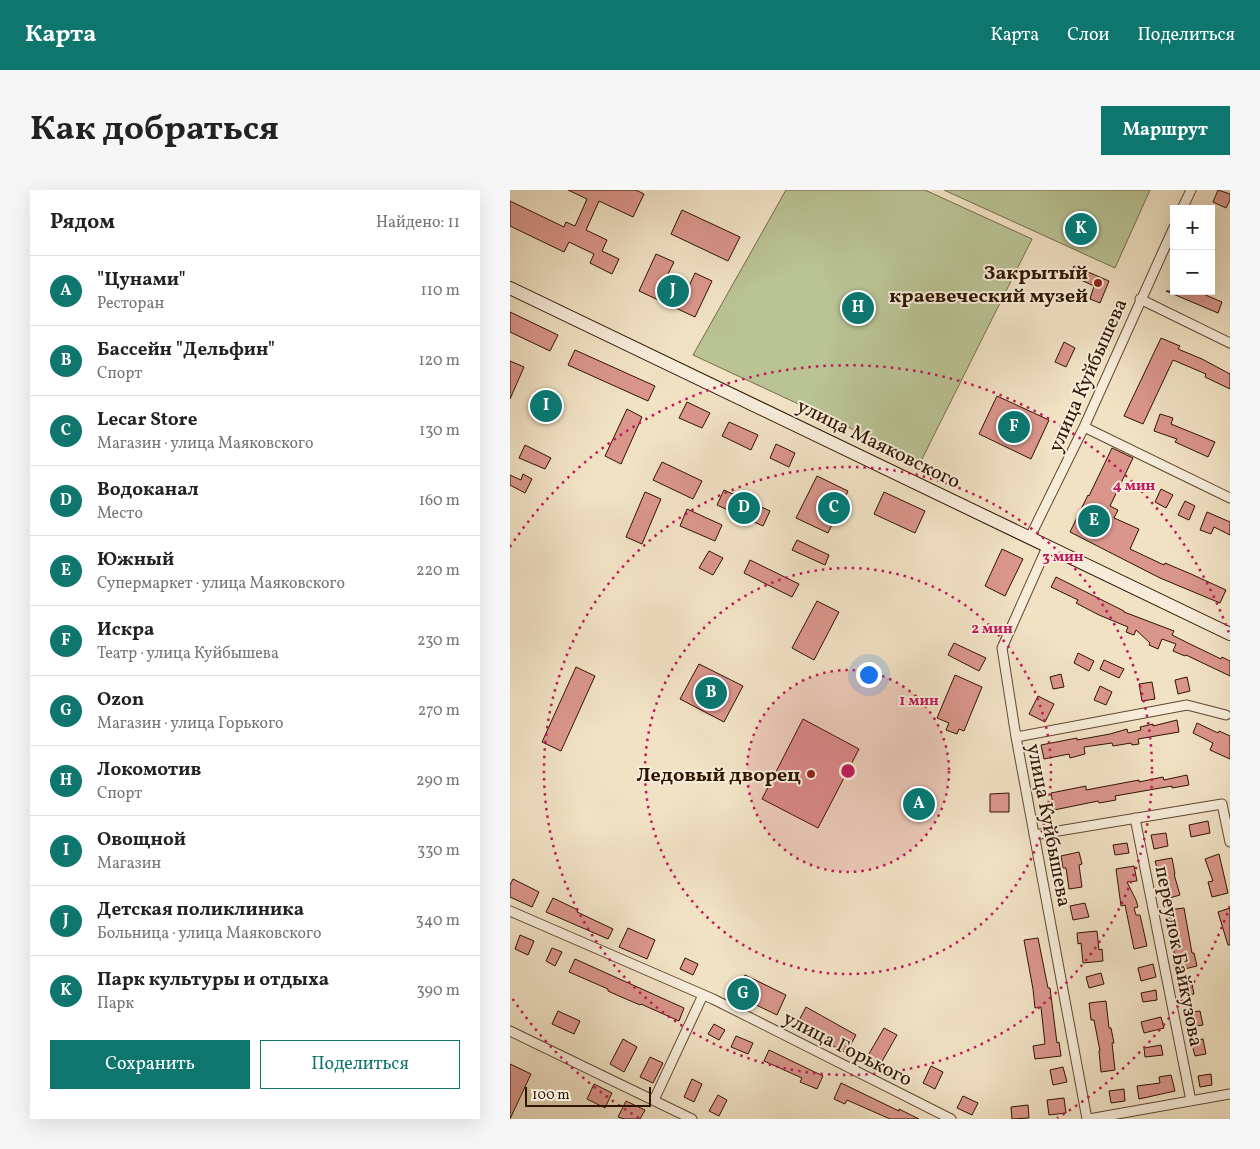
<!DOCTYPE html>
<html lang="ru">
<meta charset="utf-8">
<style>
body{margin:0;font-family:Vollkorn,serif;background:#f6f6f6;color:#222}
.controls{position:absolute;right:15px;top:15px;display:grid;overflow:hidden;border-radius:0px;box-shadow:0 5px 20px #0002}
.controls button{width:45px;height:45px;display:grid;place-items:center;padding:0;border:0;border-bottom:1px solid #e0e0e0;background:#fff;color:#222;font:25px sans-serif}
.scale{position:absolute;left:15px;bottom:12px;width:126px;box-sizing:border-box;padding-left:5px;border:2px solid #301300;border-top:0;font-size:14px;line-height:18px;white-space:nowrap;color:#301300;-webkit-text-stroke:4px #f6ecd9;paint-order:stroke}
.you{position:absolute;left:358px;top:484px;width:18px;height:18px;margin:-12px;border:4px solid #fff;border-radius:50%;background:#1a73e8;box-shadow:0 0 0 8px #1a73e833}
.badge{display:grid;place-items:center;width:32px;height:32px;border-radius:50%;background:#0f766e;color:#fff;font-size:16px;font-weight:700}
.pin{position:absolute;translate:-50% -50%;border:2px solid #fff;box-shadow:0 1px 5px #0006}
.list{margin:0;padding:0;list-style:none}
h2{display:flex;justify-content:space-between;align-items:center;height:65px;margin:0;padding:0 20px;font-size:21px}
h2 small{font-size:16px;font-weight:400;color:#767676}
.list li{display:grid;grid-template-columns:32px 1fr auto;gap:15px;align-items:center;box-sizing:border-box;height:70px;padding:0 20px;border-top:1px solid #e0e0e0}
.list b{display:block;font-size:19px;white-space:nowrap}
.list p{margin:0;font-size:16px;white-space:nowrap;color:#767676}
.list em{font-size:16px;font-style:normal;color:#767676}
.actions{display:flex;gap:10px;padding:15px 20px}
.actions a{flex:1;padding:11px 0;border:1px solid #0f766e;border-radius:0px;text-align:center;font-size:18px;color:#0f766e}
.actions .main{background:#0f766e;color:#fff}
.map{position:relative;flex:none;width:720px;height:929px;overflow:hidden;border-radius:0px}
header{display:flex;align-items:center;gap:30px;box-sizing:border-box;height:70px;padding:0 25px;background:#0f766e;color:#fff}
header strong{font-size:24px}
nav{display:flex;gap:28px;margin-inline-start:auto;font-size:18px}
.intro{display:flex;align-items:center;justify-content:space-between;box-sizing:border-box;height:120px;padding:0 30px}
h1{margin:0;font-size:35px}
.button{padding:12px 22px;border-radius:0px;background:#0f766e;color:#fff;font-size:18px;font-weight:700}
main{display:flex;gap:30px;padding:0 30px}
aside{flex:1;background:#fff;border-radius:0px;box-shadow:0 5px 20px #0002}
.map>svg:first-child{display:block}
.green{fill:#b9c394;stroke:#746b4a}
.building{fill:#da968b;stroke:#301300}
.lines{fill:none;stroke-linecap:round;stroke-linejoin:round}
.street-casing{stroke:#604731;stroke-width:11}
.secondary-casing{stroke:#301300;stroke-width:14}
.street{stroke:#f6ecd9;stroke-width:9}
.secondary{stroke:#f6ecd9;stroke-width:12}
.ring{fill:none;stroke:#c2185b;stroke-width:2.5;stroke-dasharray:2.5 5}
.poi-dot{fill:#8f2418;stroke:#f6ecd9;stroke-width:2}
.labels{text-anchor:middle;stroke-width:4;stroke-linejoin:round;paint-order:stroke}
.poi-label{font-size:20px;font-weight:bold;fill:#301300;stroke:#f6ecd9;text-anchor:end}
.street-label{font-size:20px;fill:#301300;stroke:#f6ecd9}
.centre{fill:#c2185b;stroke:#f6ecd9;stroke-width:2.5}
.ring-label{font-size:15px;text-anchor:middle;font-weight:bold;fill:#c2185b;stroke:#f6ecd9;stroke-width:4;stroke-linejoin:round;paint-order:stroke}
</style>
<header>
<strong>Карта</strong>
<nav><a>Карта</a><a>Слои</a><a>Поделиться</a></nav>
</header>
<div class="intro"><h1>Как добраться</h1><a class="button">Маршрут</a></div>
<main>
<aside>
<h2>Рядом<small>Найдено: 11</small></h2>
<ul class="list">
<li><span class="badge">A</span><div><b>&quot;Цунами&quot;</b><p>Ресторан</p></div><em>110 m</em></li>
<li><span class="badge">B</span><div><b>Бассейн &quot;Дельфин&quot;</b><p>Спорт</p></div><em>120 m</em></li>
<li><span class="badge">C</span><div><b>Lecar Store</b><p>Магазин · улица Маяковского</p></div><em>130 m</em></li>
<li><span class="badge">D</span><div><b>Водоканал</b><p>Место</p></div><em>160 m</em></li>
<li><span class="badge">E</span><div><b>Южный</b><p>Супермаркет · улица Маяковского</p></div><em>220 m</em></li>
<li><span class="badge">F</span><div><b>Искра</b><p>Театр · улица Куйбышева</p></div><em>230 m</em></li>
<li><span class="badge">G</span><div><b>Ozon</b><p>Магазин · улица Горького</p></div><em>270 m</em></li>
<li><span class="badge">H</span><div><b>Локомотив</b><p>Спорт</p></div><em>290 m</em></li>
<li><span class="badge">I</span><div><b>Овощной</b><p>Магазин</p></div><em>330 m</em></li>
<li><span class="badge">J</span><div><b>Детская поликлиника</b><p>Больница · улица Маяковского</p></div><em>340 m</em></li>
<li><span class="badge">K</span><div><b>Парк культуры и отдыха</b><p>Парк</p></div><em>390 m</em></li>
</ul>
<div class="actions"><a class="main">Сохранить</a><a>Поделиться</a></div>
</aside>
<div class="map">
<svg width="720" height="929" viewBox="0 0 720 929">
<rect width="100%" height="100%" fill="#f1e2c4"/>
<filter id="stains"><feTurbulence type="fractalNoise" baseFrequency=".004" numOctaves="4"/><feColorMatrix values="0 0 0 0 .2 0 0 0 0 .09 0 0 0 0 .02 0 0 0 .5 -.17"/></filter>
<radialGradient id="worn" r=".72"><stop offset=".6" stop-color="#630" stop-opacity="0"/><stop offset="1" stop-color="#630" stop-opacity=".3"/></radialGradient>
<path class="green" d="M276,0h139l107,49 -111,222 -228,-106z
M434,0h206l-35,78z"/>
<path class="building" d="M58,0h68l8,4 -11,23 -34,-16 -13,29 21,10 -5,11 17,8 -7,15 -22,-11 4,-9 -25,-12 -5,10 -54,-26v-25l54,26 2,-5 9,4 12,-27z
M708,0l12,4v6l-4,8 -13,-6z
M172,20l58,27 -12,24 -57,-27z
M146,64l18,8 -7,14 22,10 6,-13 17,8 -17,36 -56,-26z
M564,76l35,15 -9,22 -10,-4 4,-13 -24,-11z
M656,101h30l26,11 -4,11z
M0,122l48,23 -8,16 -40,-19z
M651,148l19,8 -2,3 24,10 28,15v15l-25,-12 1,-3 -33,-14 -30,64 -19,-8z
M554,152l11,6 -9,19 -11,-5z
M65,160l80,36 -7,15 -80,-36z
M0,171l14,6 -14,32z
M28,204l21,9 -8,17 -21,-9z
M487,206l52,24 -18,39 -52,-25z
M177,212l23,11 -8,15 -23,-10z
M117,219l15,8 -21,47 -16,-8z
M650,224l13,4 -2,6 44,18 -7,15 -33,-15 2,-3 -23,-8z
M219,232l29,13 -7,15 -29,-14z
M266,254l19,9 -6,14 -19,-9z
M15,255l26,13 -6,11 -26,-11z
M602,258l21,10 -23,48 8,4 -4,8 25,11 -9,20 34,16 1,-2 26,11 35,16 -6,13 -60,-25 -90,-46 18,-37 1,1z
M152,272l40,19 -9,18 -40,-19z
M13,284l9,5 -7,14 -15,-8v-10l11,5z
M307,286l31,15 -20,42 -32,-15z
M651,299l12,6 -7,13 -11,-6z
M214,300l46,21 -7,15 -46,-21z
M135,302l16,7 -19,45 -16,-7z
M374,302l41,19 -10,22 -41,-19z
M675,311l10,5 -6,14 -11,-5z
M177,319l35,16 -7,16 -35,-15z
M697,322l23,10v13l-16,-8 -3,7 -11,-4z
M287,350l32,15 -4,10 -33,-15z
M492,359l21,10 -18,37 -20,-10z
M199,361l14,7 -10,17 -14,-7z
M240,370l49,24 -7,13 -48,-24z
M546,387l68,34v1l50,19 -2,4 18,9 31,15 1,-2 8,4v15l-44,-21 -1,1 -12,-5 3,-7 -14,-5 -4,10 -9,-4 1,-2 -14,-13 -2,5 -8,-3 2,-5 -29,-12 -23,-12 2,-3 -27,-13z
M307,411l22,11 -25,48 -22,-12z
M444,453l32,15 -7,13 -31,-16z
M568,463l16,8 -5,10 -15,-8z
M594,470l20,9 -5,9 -19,-9z
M189,474l44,22 -19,36 -44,-23z
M66,477l19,9 -34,75 -19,-9z
M551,484l3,13 -11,2 -3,-12z
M445,485l27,12 -18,44 -5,-2 -2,5 -11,-4 3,-7 -12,-5z
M677,487l3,14 -12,3 -3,-14z
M642,492l3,17 -13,2 -3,-17z
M590,496l12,6 -6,13 -12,-5z
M528,506l16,8 -9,18 -16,-8z
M293,529l56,30 -41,79 -56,-29z
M667,530l2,12 -41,7 1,5 -7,1 -1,-2 -18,3 -1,-3 -28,4 1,7 -15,4 -1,-4 -25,5 -3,-14 36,-7v2l33,-6 17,-5 1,4 13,-3 -1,-3 13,-3v2z
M687,533l21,10 1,-2 11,5v23l-20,-9 3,-7 -20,-10z
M677,585l2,10 -17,3v-2l-57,10 1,4 -17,3 -1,-2 -44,9 -3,-17 35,-7v4l53,-10v2l24,-5 1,3z
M499,603v19h-19v-18z
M698,631l2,12 -19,4 -2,-12z
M656,643l2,13 -14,3 -3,-14z
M617,653l2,10 -14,2 -2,-10z
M569,662l3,12 -3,1 3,22 -13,2 -3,-21h-3l-2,-12z
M709,664l9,39 -16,4 -4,-15 5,-1 -8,-22z
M662,668l3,16h-1l6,21 -14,4 -11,-38z
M624,676l3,15 -10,1 9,18 2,7 -4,1 2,7h4l7,31 -13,3 -9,-44 -4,1 -5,-37z
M3,689l26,13 -7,15 -22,-10v-12z
M43,708l25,12 -1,2 36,17 -5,10 -62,-27z
M575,713l4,14 -16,3 -3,-14z
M674,718l8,45h2l3,13 -21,5 -4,-13 3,-1 -4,-21 1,-1 -4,-25z
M720,718v37h-2l-10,-33z
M118,738l27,12 -8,19 -28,-12z
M587,741l2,19 3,-1 1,12 -20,2 -2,-20 -3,1 -1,-11z
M10,745l14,6 -6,14 -13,-6z
M528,748l10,50h2l7,55 2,-1 2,14 -26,3 -2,-13 12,-2 -4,-37 -6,1 -2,-19 -9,-49z
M42,758l10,4 -7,14 -9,-5z
M175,768l13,6 -5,11 -13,-6z
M65,769l109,49 -5,13 -38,-17 -1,1 -21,-9 -11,-5v-2l-39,-17z
M643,774l3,13 -15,4 -3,-13z
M591,783l3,11 -15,4 -3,-11z
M235,785l41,20 -9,20 -27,-13 4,-8 -8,-4 -4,8 -6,-3z
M682,794l2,10 -14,2 -2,-10z
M646,800l1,10 -14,2 -2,-9z
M596,811l3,27h2l3,15h-2l3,27 -14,2 -2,-21h1l-6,-31h-3l-2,-17z
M296,817l50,28 -10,18 -50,-27z
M48,821l22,10 -6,13 -22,-10z
M690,821l3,14 -14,2 -2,-14z
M651,827l3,11 -20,5 -3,-11z
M204,834l11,6 -6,10 -11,-6z
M374,838l13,7 -21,37 -13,-8z
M226,846l17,7 -5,11 -17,-7z
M113,849l14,8 -13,25 -14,-8z
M693,849l3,15 -11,2 -4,-15z
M651,855l2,10 -18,2 -1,-9z
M259,860l54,26 -6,13 -17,-7 2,-4 -38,-17z
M140,867l13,6 -10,20 -13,-6z
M0,874l21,10 -21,45z
M421,876l12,6 -8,17 -12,-6z
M553,877l4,15 -14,3 -3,-15z
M701,884l1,11 -12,2 -2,-11z
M661,885l4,16 -36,8 -2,-13 23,-3 -1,-6z
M182,889l10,5 -8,18 -10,-5z
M331,893l58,28v-2l20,10h-29l-43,-19 -2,4 -11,-5z
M84,894l18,9 -7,15 -18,-9z
M614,899l1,12 -14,2 -2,-12z
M208,905l9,5 -8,16 -10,-5z
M453,906l15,7 -6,12 -15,-7z
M554,908l2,15 -17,2 -2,-15z
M116,911l19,9 -5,9h-16l-6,-2z
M518,915l1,13 -17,1 -1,-12z"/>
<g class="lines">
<defs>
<path id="street" d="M672,19l9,-19
M630,109l90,44
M574,237l146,71
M520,347l54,-110 90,-200
M538,355l-46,103 14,89 71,382
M506,547l171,-32 39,10
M625,628l56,283
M524,645l188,-31 8,38
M0,721l203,88 238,120
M0,841l182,88
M144,910l49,-105
M579,929l141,-25"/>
<path id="secondary" d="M0,98l720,346"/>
</defs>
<use href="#street" class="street-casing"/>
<use href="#secondary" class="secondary-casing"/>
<use href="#street" class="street"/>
<use href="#secondary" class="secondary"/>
</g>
<circle cx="338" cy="581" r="101" fill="#c2185b" fill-opacity=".12"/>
<g class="ring">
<circle cx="338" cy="581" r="101"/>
<circle cx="338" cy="581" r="203"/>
<circle cx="338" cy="581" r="304"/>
<path d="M720 716A405 405 0 0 1 547 928M129 928A405 405 0 0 1 0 805M0 357A405 405 0 0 1 720 446"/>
</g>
<g class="poi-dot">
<circle cx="588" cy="93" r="5"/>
<circle cx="301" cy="584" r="5"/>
</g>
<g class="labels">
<g class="poi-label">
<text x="578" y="89">Закрытый<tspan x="578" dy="23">краевеческий музей</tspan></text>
<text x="291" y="591">Ледовый дворец</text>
</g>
<g class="street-label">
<text transform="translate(577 185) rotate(-66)" y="7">улица Куйбышева</text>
<text transform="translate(369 253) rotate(26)" y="7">улица Маяковского</text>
<text transform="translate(540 635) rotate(79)" y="7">улица Куйбышева</text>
<text transform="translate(670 766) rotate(79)" y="7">переулок Байкузова</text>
<text transform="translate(338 858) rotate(27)" y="7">улица Горького</text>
</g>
</g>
<circle cx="338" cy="581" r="8" class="centre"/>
<g class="ring-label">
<text x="624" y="300">4 мин</text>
<text x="553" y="371">3 мин</text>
<text x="482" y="443">2 мин</text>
<text x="409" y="515">1 мин</text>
</g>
<rect width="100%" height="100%" filter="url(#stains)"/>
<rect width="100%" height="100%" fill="url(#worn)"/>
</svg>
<div class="controls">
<button>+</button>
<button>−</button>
</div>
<div class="scale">100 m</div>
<div class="you"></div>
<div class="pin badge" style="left:409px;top:614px">A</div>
<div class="pin badge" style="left:201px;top:503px">B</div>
<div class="pin badge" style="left:324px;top:318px">C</div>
<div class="pin badge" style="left:234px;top:318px">D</div>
<div class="pin badge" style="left:584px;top:331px">E</div>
<div class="pin badge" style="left:504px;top:237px">F</div>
<div class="pin badge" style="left:233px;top:804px">G</div>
<div class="pin badge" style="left:348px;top:118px">H</div>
<div class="pin badge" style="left:36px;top:216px">I</div>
<div class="pin badge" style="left:163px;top:101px">J</div>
<div class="pin badge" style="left:571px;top:39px">K</div>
</div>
</main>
